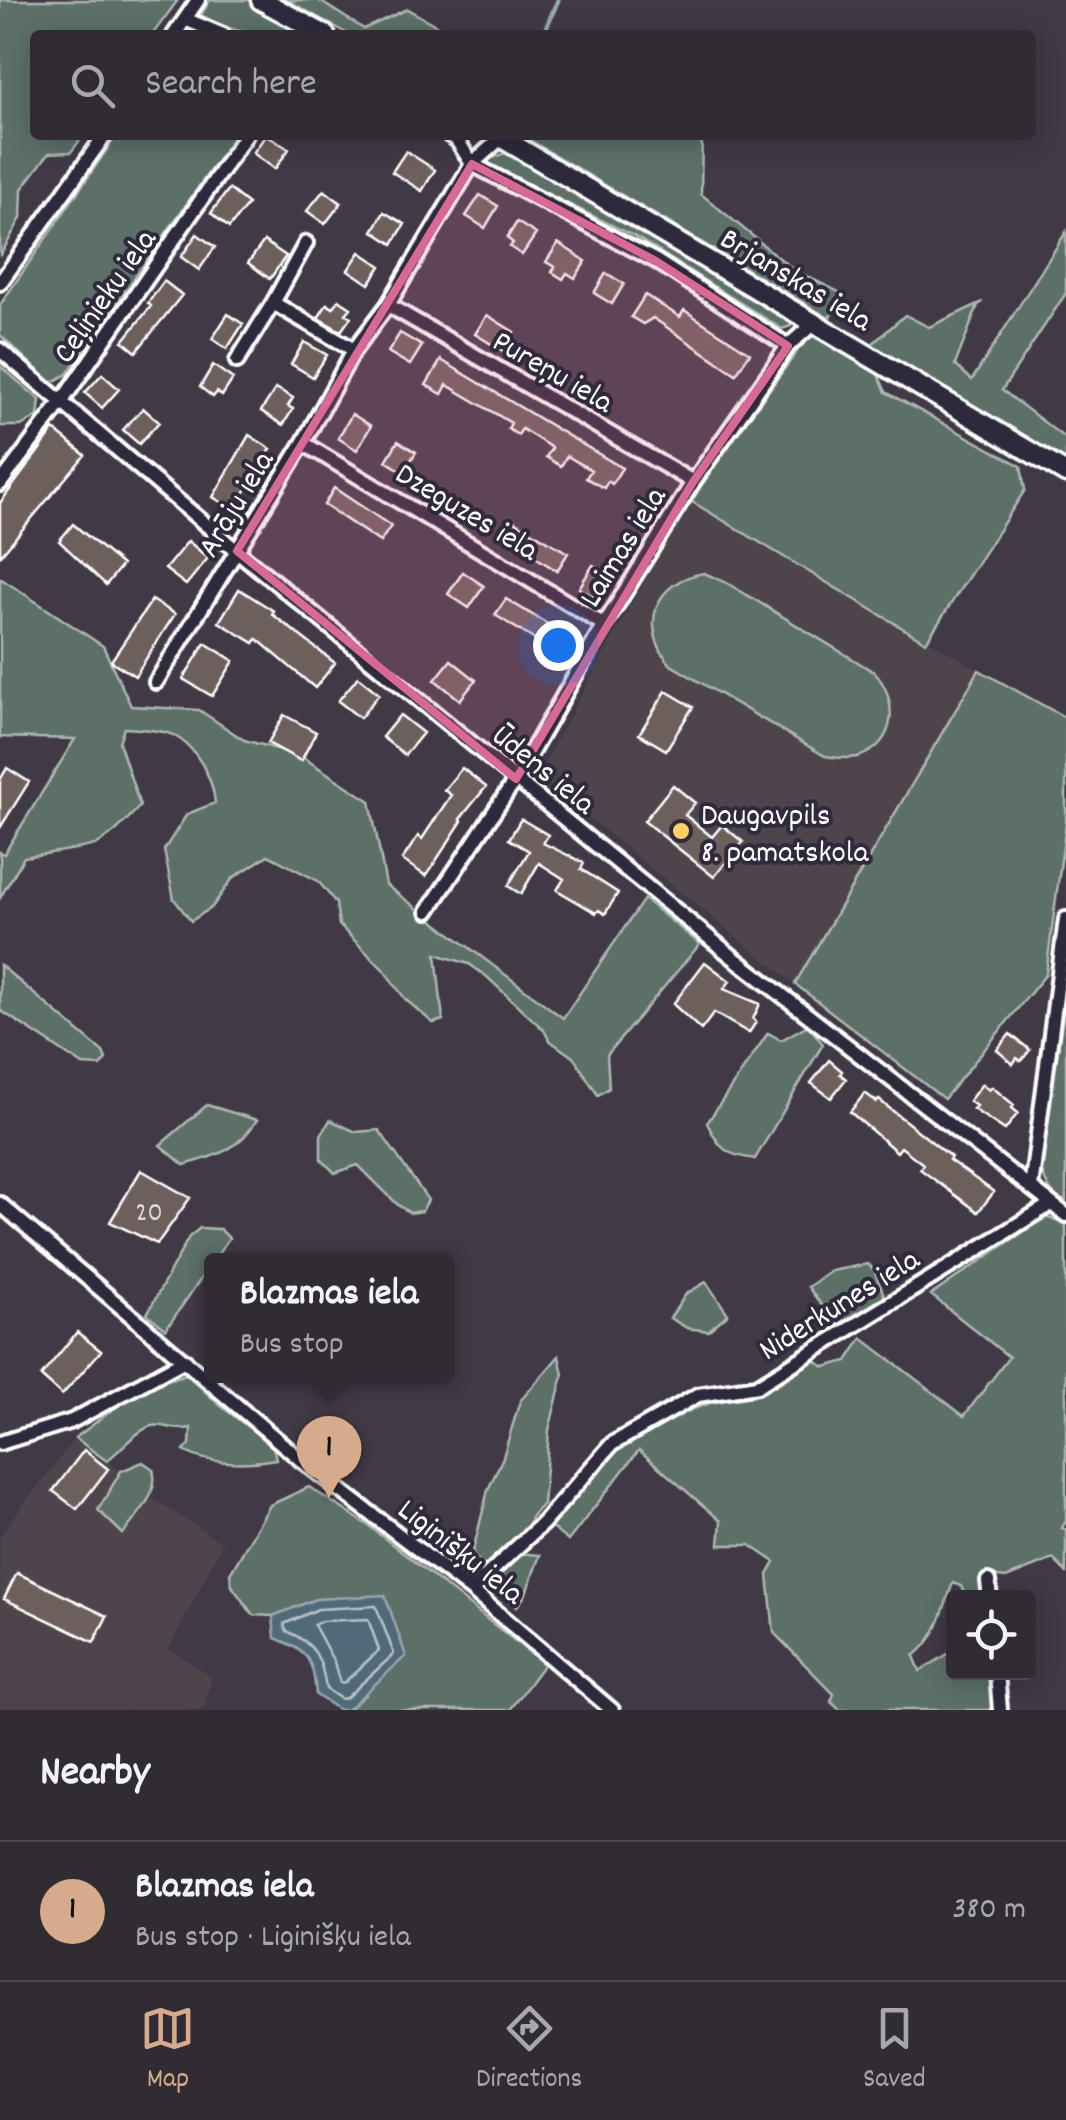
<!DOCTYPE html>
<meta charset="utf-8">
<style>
body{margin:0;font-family:Dekko,sans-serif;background:#3d3840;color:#f1f3f6}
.controls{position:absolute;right:30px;bottom:30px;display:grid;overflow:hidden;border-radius:10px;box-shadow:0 5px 25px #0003}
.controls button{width:90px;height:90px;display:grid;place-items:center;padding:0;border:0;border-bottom:2px solid #4c484f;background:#312c34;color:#f1f3f6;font:50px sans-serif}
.you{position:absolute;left:558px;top:645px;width:35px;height:35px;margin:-25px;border:8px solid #fff;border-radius:50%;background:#1a73e8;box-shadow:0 0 0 15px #1a73e833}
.badge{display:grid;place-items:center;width:65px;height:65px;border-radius:50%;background:#d6ab8b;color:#111;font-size:32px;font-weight:700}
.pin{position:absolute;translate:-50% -82px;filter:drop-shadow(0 2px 5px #0008)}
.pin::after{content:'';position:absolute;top:52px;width:35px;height:30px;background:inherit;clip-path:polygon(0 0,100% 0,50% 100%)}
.popup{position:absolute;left:204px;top:1253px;width:250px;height:130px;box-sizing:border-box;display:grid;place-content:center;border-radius:10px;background:#312c34;filter:drop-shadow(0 2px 8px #0005);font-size:32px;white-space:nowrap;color:#a8a7ac}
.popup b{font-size:38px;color:#f1f3f6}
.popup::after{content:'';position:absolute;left:50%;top:100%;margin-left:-20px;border:20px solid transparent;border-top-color:#312c34}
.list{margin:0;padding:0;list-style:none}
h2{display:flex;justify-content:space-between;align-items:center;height:130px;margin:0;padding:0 40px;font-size:42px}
h2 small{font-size:32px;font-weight:400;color:#a8a7ac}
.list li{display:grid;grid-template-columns:65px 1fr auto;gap:30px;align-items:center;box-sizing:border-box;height:140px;padding:0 40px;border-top:2px solid #4c484f}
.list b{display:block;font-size:38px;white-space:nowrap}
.list p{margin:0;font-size:32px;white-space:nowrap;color:#a8a7ac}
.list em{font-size:32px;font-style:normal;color:#a8a7ac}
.icon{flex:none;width:55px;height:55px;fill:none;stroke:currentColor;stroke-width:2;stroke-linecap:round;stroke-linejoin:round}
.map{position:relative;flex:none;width:1066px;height:1710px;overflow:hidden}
.search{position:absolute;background:#312c34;box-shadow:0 5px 25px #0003;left:30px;right:30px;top:30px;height:110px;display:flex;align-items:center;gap:25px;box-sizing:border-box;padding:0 35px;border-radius:10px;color:#a8a7ac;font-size:38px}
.sheet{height:270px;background:#312c34}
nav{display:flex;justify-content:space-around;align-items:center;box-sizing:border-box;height:140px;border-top:2px solid #4c484f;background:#312c34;font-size:28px;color:#a8a7ac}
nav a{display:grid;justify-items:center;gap:5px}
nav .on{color:#d6ab8b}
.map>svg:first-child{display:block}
.built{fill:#4e454c}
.green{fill:#5c6f67;stroke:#aeb7b3;stroke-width:2.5}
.water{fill:#516a7a;stroke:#97a6af;stroke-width:2.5}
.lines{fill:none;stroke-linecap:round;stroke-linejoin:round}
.shore{stroke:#b9c3ca;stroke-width:2.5}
.stream{stroke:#97a6af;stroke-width:5}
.building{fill:#6c5f5b;stroke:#fff;stroke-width:2.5}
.minor-casing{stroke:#fff;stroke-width:20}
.secondary-casing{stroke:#fff;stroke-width:25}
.minor{stroke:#2f2a3d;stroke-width:12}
.secondary{stroke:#2f2a3d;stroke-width:18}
.marked{fill:#d76994;fill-opacity:0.2;stroke:#d76994;stroke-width:8;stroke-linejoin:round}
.poi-dot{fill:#ffd166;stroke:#2f2a3d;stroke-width:4}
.labels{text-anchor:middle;stroke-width:8;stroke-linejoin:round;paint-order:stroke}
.number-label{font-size:28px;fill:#dad7d6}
.street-label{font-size:32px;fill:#fff;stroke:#2f2a3d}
.poi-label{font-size:32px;fill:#fff;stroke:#2f2a3d;text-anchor:start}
</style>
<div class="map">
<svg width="1066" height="1710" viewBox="0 0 1066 1710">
<rect width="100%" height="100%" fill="#413a46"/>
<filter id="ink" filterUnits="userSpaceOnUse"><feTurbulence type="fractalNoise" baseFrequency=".01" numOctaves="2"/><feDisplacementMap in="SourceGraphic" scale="20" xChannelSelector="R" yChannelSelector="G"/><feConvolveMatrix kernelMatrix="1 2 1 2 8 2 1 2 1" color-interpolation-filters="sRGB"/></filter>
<g filter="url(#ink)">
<path class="built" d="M689,500l290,170 -184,314 -258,-208z
M75,1438l46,33 -23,39 26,23 26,-36 72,46 -53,106 43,28 -9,33h-203v-175z"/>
<path class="green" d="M0,0h178l-26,35h-117v100h49l-13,17 -22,1 -27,36 -1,29 -21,38z
M210,0h39l60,35c-38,0 -74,2 -108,-20z
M287,0h31l46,29 43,-20 32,18 -1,8h-88z
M117,135h118l-168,239 -16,9 -51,-48v-30z
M521,135h181l-1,59 93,76 51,25 -16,23z
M510,151l281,168v7l-9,3 -148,-93 -151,-74z
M1066,232v61l-64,97 64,49v22l-195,-116 34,-30 24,12 54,-25 -5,3 -23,60 17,15z
M812,331l64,39 10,22 135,74 4,24 -99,152 -237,-142z
M0,366l40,34 -2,16 -17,10h-21z
M704,573l23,10 147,89c25,26 24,74 -17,85 -10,2 -21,1 -32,-1l-154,-91c-32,-37 -18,-84 33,-92z
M0,578l103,68 28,60 68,4 45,30 55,15 71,46 16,84 177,133 81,-119 56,45 -93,111 2,33 -11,7 -24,-37 -25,-18 -5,-10 -58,-54 -17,-12 -33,-10 7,66 -10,3 -27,-23 -23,-31 -44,-44 -3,-22 -18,-22 -50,-26 -35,23 -21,29 -21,14 -17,-22 -10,-49 23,-36 28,-11c-2,-24 -18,-56 -42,-68 -13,-6 -36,-6 -49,-7l-5,14 21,64c-13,14 -26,29 -43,38 -10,5 -57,10 -73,13l-24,41v-46l4,2 71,-115 -75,-2z
M979,670l87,48v105l-20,151 -102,125 -149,-115z
M0,965l103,87 3,7 -5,7 -18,-1 -83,-55z
M1066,995v206c-16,-3 -20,-20 -26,-33z
M808,1025l15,19 -68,115c-30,-4 -34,-9 -48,-36l61,-90 13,7z
M207,1105l50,15c-20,31 -39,35 -73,45l-24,-20z
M330,1120l26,12 23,-2 49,70 -6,11 -12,2 -12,-8 -40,-40 -23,8 -14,-14v-24z
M1045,1217l21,6v298l-4,7 4,1v43l-13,-13 -47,19 -17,-2 -7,5 1,16h-15l-7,-11 -8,-3c-11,28 -14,54 -39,73l6,15 33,-20 1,21 38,1 5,37h-157l-9,-8 3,-8 -60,-61 -6,-58 7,-13 -25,-17h-31l2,-24 -82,-71 -71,91 -20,-16 60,-69 53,-35 49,-18 42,-7 58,-38 15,9 22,-6 15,-23 102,78 45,-59 -78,-62z
M200,1228l20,1 9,9 -63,91 -19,-15 42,-77z
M868,1264l6,6 12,30 -50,25 -28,-38 23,-16z
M706,1282l22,32 -20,17 -21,-3 -17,-10 16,-24z
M559,1356l4,19 -14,55 -6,74 -11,12 -16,37 24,2 -15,41 -8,10 -16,-11 -9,-15 5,-4 -25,-21 16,-65 15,-33 17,-56z
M186,1374l35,32 52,40 3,13c-27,5 -68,6 -92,-8l6,-7 1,-16c-19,4 -26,-5 -39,-2 -15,4 -33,25 -45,35l-32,-23 65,-49z
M143,1462l10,7c7,25 -16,46 -30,65l-25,-24 23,-39z
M309,1487l60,39 175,138 -34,46h-163l19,-16 -50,-95 -43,17 -20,-1 -21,-29 -2,-12 40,-69z"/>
<path class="water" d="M385,1595l21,61 -59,54h-8l-23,-15c-3,-36 -8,-44 -41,-57l-2,-22 43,-17z"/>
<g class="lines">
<path class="shore" d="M376,1606l18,48 -48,44 -5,1 -15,-10c-4,-31 -11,-46 -40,-58l-2,-7 34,-15z
M368,1619l11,31 -34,32 -5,1 -6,-21 -20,-37 7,-4z"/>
<path class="stream" d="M543,35l15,-35"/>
</g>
<path class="building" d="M266,135l23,14 -14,20 -22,-16z
M406,151l29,19 -13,21 -30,-19z
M229,189l19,15 -19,24 -18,-15z
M324,190l17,13 -16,21 -18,-13z
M480,195l18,11 -13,22 -19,-12z
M384,212l21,12 -12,20 -20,-13z
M517,222l19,12 -14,21 -12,-8 3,-4 -6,-5z
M197,234l18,13 -16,23 -18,-13z
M264,241l22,15 -16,23 -22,-16z
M558,243l28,18 -11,17 -8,-5 -4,6 -11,-7 3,-5 -9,-5z
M360,252l21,14 -12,18 -21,-14z
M606,273l18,11 -12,20 -18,-11z
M164,281l18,14 -46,57 -13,-11 28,-35 -3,-3z
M645,295l35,22 4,-7 66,43 -14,21 -83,-56 -10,6 -12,-7z
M339,300l12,8 -5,6 5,3 -10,14 -23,-13 9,-14 6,4z
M228,314l15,10 -16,25 -15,-10z
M487,315l27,17 -11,19 -28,-17z
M400,333l22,13 -12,19 -22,-13z
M304,342l23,13 -14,22 -22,-13z
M441,360l181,108 -10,16 -4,-3 -4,7 -18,-10 5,-8 -24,-14 -6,10 -15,-9 6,-9 -30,-19 -4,6 -10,-6 3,-6 -64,-38 -5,9 -16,-9z
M213,365l20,14 -11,17 -5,-4 -4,5 -13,-10z
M102,374l17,15 -17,19 -17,-15z
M276,388l17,10 -5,8 5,3 -10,16 -22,-14z
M143,408l16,14 -20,22 -16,-14z
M352,414l19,12 -14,24 -19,-12z
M54,430l31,25 -85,101v-53z
M249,435l22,14 -37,61 -21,-13z
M398,441l18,11 -12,20 -18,-11z
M334,488l57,38 -11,16 -56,-37z
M511,519l57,34 -11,18 -55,-36z
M73,524l49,41 -16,20 -47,-44z
M188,541l20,17 -22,27 -21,-16z
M593,565l18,10 -14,24 -18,-11z
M463,572l21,14 -15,22 -21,-14z
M239,589l35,22 -2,3 63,49 -20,25 -58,-49 -3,4 -35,-21z
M506,599l58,35 -11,17 -58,-36z
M152,600l23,14 -40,62 -24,-15z
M205,643l29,18 -22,35 -29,-17z
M451,660l25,20 -16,20 -25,-20z
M358,677l21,17 -19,24 -22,-17z
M666,691l27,16 -27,43 -27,-16z
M284,715l32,17 -15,29 -33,-18z
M400,715l23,18 -18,22 -23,-18z
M7,768l22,14 -29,46v-48z
M462,768l24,19 -26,32 2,2 -36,55 -24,-16 16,-24 4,3 29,-44 -7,-5z
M673,785l22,18 -10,12 27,22 10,-12 21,17 -29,35 -70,-56z
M521,819l27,16 -5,8 41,20 -3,6 37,24 -13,21 -6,-4 -3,3 -39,-23 7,-11 -25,-16 -18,31 -13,-8 21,-35 -20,-12z
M705,962l25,19 -6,8 36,15 -7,15 3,3 -7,11 -35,-20 -13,17 -28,-26z
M1010,1034l20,16 -9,11 -4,-3 -4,6 -16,-14z
M829,1060l13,11 -2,3 6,5 -15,19 -20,-15z
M982,1084l7,6 3,-3 22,18 -2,3 6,5 -13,17 -32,-21 3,-3 -7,-5z
M865,1093l12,9 2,-2 72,57 -2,3 45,32 -16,20 -58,-43 3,-5 -22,-17 -4,5 -47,-40z
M141,1170l49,28 -33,46 -47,-22z
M77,1332l24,19 -39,44 -21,-19z
M84,1450l24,19 -31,40 -24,-18z
M17,1573l90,43 -13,26 -90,-43z"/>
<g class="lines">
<defs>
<path id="minor" d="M185,19l38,16
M174,35l24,-35
M449,135l8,5 15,24 184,97 132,85
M306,243l-33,60 81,47
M0,283l105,-148
M388,305l305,177
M0,350l237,201 497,407 332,257
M237,361l36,-58
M303,443l301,182
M0,484l60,-80 186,-269
M156,682l147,-239 51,-93 34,-45 84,-141 30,-27
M428,911l88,-132 88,-154 89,-143 95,-136 26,-23
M1031,1188l35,-269
M0,1204l301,256 170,130 141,120
M0,1443l72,-22 113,-61
M988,1581l2,17
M471,1590l72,-67 69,-79 86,-49 59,-9 294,-182
M997,1672l3,38"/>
<path id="secondary" d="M261,0l64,35
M497,135l569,338"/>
</defs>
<use href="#minor" class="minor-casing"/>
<use href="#secondary" class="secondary-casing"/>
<use href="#minor" class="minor"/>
<use href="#secondary" class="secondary"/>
</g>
</g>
<path class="marked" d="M472,164l184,97 132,85 -95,136 -177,297 -279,-228z"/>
<circle class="poi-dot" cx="681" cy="831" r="10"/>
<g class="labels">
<g class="number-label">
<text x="149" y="1220">20</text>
</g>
<g class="street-label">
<text transform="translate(797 278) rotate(31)" y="11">Brjanskas iela</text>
<text transform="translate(103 295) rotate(-55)" y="11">Ceļinieku iela</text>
<text transform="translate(554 370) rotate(30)" y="11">Pureņu iela</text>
<text transform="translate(234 503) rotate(-59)" y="11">Arāju iela</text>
<text transform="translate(468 510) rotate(31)" y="11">Dzeguzes iela</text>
<text transform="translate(621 546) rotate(-58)" y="11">Laimas iela</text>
<text transform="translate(545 768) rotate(39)" y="11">Ūdens iela</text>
<text transform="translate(838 1303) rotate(-32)" y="11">Niderkunes iela</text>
<text transform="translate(462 1550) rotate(38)" y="11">Liginišķu iela</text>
</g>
<g class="poi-label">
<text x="701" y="824">Daugavpils<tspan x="701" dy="37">8. pamatskola</tspan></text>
</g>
</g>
</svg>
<div class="controls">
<button><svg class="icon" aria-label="locate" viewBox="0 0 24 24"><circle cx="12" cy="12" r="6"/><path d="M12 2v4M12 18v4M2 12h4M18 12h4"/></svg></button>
</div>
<div class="you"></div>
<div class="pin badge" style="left:329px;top:1498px">1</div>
<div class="popup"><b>Blazmas iela</b>Bus stop</div>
<div class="search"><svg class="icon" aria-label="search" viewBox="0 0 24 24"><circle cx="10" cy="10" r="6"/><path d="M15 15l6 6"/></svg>Search here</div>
</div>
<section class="sheet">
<h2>Nearby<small></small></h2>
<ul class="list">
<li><span class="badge">1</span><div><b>Blazmas iela</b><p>Bus stop · Liginišķu iela</p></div><em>380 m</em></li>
</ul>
</section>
<nav>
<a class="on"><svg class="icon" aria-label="map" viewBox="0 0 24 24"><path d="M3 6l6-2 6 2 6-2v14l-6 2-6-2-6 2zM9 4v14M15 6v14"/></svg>Map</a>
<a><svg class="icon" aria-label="directions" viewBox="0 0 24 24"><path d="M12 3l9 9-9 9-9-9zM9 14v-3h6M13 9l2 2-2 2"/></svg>Directions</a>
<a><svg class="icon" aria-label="saved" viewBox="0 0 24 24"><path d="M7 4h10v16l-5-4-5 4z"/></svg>Saved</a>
</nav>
